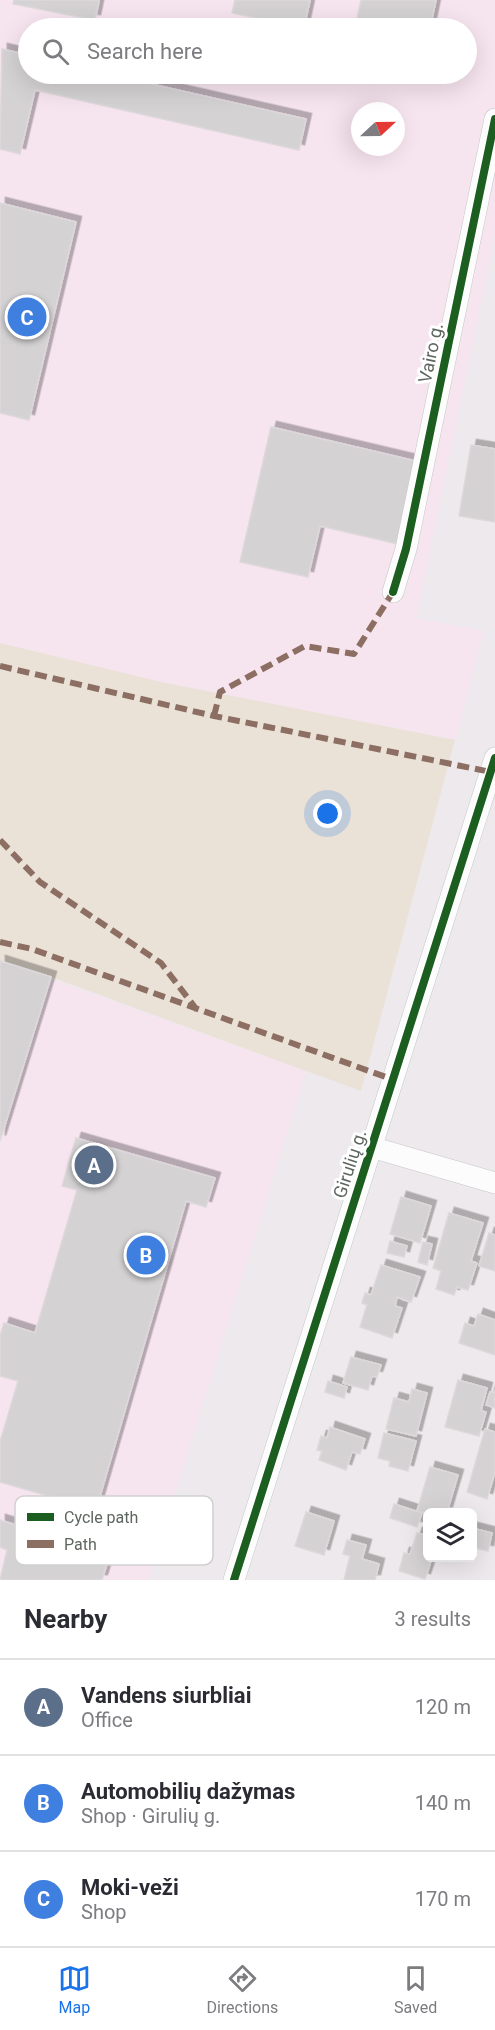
<!DOCTYPE html>
<meta charset="utf-8">
<style>
body{margin:0;font-family:Roboto,sans-serif;background:#f7f7f7;color:#2b2b33}
.controls{position:absolute;right:18px;bottom:18px;display:grid;overflow:hidden;border-radius:9px;box-shadow:0 6px 24px #0002}
.controls button{width:54px;height:54px;display:grid;place-items:center;padding:0;border:0;border-bottom:2px solid #e1e1e2;background:#fff;color:#2b2b33;font:30px sans-serif}
.compass{position:absolute;left:351px;top:102px;width:54px;height:54px;border-radius:50%;background:#fff;box-shadow:0 6px 24px #0002;rotate:68deg}
.you{position:absolute;left:328px;top:814px;width:21px;height:21px;margin:-15px;border:4px solid #fff;border-radius:50%;background:#1a73e8;box-shadow:0 0 0 9px #1a73e833}
.badge{display:grid;place-items:center;width:39px;height:39px;border-radius:50%;background:#1a73e8;color:#fff;font-size:20px;font-weight:700}
.pin{position:absolute;translate:-50% -50%;border:3px solid #fff;box-shadow:0 2px 6px #0006}
.list{margin:0;padding:0;list-style:none}
h2{display:flex;justify-content:space-between;align-items:center;height:78px;margin:0;padding:0 24px;font-size:26px}
h2 small{font-size:20px;font-weight:400;color:#7c7c81}
.list li{display:grid;grid-template-columns:39px 1fr auto;gap:18px;align-items:center;box-sizing:border-box;height:96px;padding:0 24px;border-top:2px solid #e1e1e2}
.list b{display:block;font-size:22px;white-space:nowrap}
.list p{margin:0;font-size:20px;white-space:nowrap;color:#7c7c81}
.list em{font-size:20px;font-style:normal;color:#7c7c81}
.icon{flex:none;width:33px;height:33px;fill:none;stroke:currentColor;stroke-width:2;stroke-linecap:round;stroke-linejoin:round}
.map{position:relative;flex:none;width:495px;height:1580px;overflow:hidden}
.search{position:absolute;background:#fff;box-shadow:0 6px 24px #0002;left:18px;right:18px;top:18px;height:66px;display:flex;align-items:center;gap:15px;box-sizing:border-box;padding:0 21px;border-radius:33px;color:#7c7c81;font-size:22px}
.sheet{height:366px;background:#fff}
nav{display:flex;justify-content:space-around;align-items:center;box-sizing:border-box;height:84px;border-top:2px solid #e1e1e2;background:#fff;font-size:16px;color:#7c7c81}
nav a{display:grid;justify-items:center;gap:3px}
nav .on{color:#1a73e8}
.map>svg:first-child{display:block}
.commercial{fill:#f6e4ee;fill-rule:evenodd}
.green{fill:#eae1d7}
.building{fill:#d4d2d3;stroke:#ddd8db;stroke-width:1.5;filter:url(#shadow)}
.lines{fill:none;stroke-linecap:round;stroke-linejoin:round}
.minor-casing{stroke:#c7c7c7;stroke-width:22}
.minor{stroke:#fcfcfc;stroke-width:21}
.quiet{stroke:#8d6e63;stroke-width:6;stroke-dasharray:12 6;stroke-linecap:butt}
.cycleway-casing{stroke:#fff;stroke-width:11}
.cycleway{stroke:#1b5e20;stroke-width:8}
.labels{text-anchor:middle;stroke-width:6;stroke-linejoin:round;paint-order:stroke}
.street-label{font-size:18px;fill:#5e6660;stroke:#fff}
.key{fill:#fff;stroke:#cfd1cf;stroke-width:1.5}
.key-label{font-size:16px;fill:#5e6660}
</style>
<div class="map">
<svg width="495" height="1580" viewBox="0 0 495 1580">
<defs>
<filter id="shadow"><feDropShadow dx="5.5" dy="-5.5" stdDeviation="0" flood-color="#0004"/></filter>
</defs>
<rect width="100%" height="100%" fill="#eee9ec"/>
<path class="commercial" d="M0,0h495v234l-79,384 68,13 -29,109 -294,-58 -161,-39zM28,28h438v46h-438zM360,111h36v36h-36z
M0,961l306,110 -158,509h-148z"/>
<path class="green" d="M0,643l161,39 294,58 -94,351 -310,-114 -51,-16z"/>
<path class="building" d="M14,0h79l6,1 -4,19 -82,-16z
M235,0h75l-6,28 -72,-15z
M361,0h75l-6,28h-75z
M2,49l26,6v19h79l199,45 -7,31 -264,-60 -15,64 -20,-5z
M0,203l76,19 -47,198 -29,-7z
M271,427l145,34 -18,83 -78,-18 -12,51 -68,-15z
M471,445l24,4v73l-36,-6z
M0,961l51,16 -51,164z
M76,1138l139,40 -9,29 -20,-6 -90,309 -96,-28v-40l18,-61 -18,-5v-40l4,-13 31,10 42,-143 -15,-4z
M401,1197l30,9 -11,37 -30,-9z
M449,1213l34,10 -12,38 6,2 -9,27 -11,-3 -3,8 -18,-6 5,-18 -8,-3z
M489,1233l6,2v36l-16,-5z
M390,1241l17,5 -3,11 -17,-4z
M423,1242l9,2 -5,21 -9,-3z
M381,1265l39,12 -9,25 -14,-5 -2,9 7,2 -10,30 -32,-11 7,-22 -5,-2 3,-10 6,2z
M478,1314l17,6v35l-36,-12 6,-20 9,3z
M351,1357l30,8 -4,12 -5,-1 -4,14 -25,-7z
M458,1380l29,8 -6,23 5,1 -7,24 -34,-9z
M328,1381l19,6 -3,11 -19,-6z
M412,1389l15,4 -11,43 -30,-7 8,-31 15,4z
M495,1390v18l-9,-3 4,-13 4,1z
M330,1427l35,12 -5,15 -8,-2 -6,18 -27,-10 3,-9 -5,-1 4,-14 6,2z
M485,1429l10,3v40l-8,27 -20,-7z
M384,1433l32,8 -8,30 -19,-5 1,-5 -12,-3z
M430,1467l28,8 -11,37 -19,2 -11,-3z
M394,1504l28,9 -5,14 -27,-9z
M306,1512l28,9 -10,34 -29,-9z
M0,1520l110,34 -8,26h-102l7,-30 -7,-3z
M472,1528l20,5 -4,18 -16,-4z
M417,1533l11,3v22h4l-7,21 -26,-8 5,-18 6,1z
M347,1540l19,5 -4,14 17,5 -4,16h-31l6,-24 -7,-2z"/>
<g class="lines">
<defs>
<path id="minor" d="M393,592l13,-43 89,-430
M371,1147l124,36
M234,1580l261,-822"/>
</defs>
<use href="#minor" class="minor-casing"/>
<use href="#minor" class="minor"/>
<path class="quiet" d="M0,666l214,50 277,56
M214,716l6,-24 85,-46 49,8 39,-62
M0,840l40,42 121,81 36,47
M0,942l32,7 362,131"/>
<defs>
<path id="cycleway" d="M393,592l13,-43 89,-430
M234,1580l261,-822"/>
</defs>
<use href="#cycleway" class="cycleway-casing"/>
<use href="#cycleway" class="cycleway"/>
</g>
<g class="labels">
<g class="street-label">
<text transform="translate(431 353) rotate(-78)" y="6">Vairo g.</text>
<text transform="translate(350 1164) rotate(-72)" y="6">Girulių g.</text>
</g>
</g>
<rect x="15" y="1496" width="198" height="69" rx="9" class="key"/>
<rect x="27" y="1513" width="27" height="8" fill="#1b5e20"/>
<rect x="27" y="1540" width="27" height="8" fill="#8d6e63"/>
<g class="key-label">
<text x="64" y="1523">Cycle path</text>
<text x="64" y="1550">Path</text>
</g>
</svg>
<div class="controls">
<button><svg class="icon" aria-label="layers" viewBox="0 0 24 24"><path d="M12 4l9 5-9 5-9-5zM3 14l9 5 9-5"/></svg></button>
</div>
<svg class="compass" viewBox="-18 -18 36 36"><path d="M0-13l5 13h-10z" fill="#e53935"/><path d="M0 13l5-13h-10z" fill="#7c7c81"/></svg>
<div class="you"></div>
<div class="pin badge" style="left:94px;top:1165px;background:#5c6f8a">A</div>
<div class="pin badge" style="left:146px;top:1255px;background:#3f7fe0">B</div>
<div class="pin badge" style="left:27px;top:317px;background:#3f7fe0">C</div>
<div class="search"><svg class="icon" aria-label="search" viewBox="0 0 24 24"><circle cx="10" cy="10" r="6"/><path d="M15 15l6 6"/></svg>Search here</div>
</div>
<section class="sheet">
<h2>Nearby<small>3 results</small></h2>
<ul class="list">
<li><span class="badge" style="background:#5c6f8a">A</span><div><b>Vandens siurbliai</b><p>Office</p></div><em>120 m</em></li>
<li><span class="badge" style="background:#3f7fe0">B</span><div><b>Automobilių dažymas</b><p>Shop · Girulių g.</p></div><em>140 m</em></li>
<li><span class="badge" style="background:#3f7fe0">C</span><div><b>Moki-veži</b><p>Shop</p></div><em>170 m</em></li>
</ul>
</section>
<nav>
<a class="on"><svg class="icon" aria-label="map" viewBox="0 0 24 24"><path d="M3 6l6-2 6 2 6-2v14l-6 2-6-2-6 2zM9 4v14M15 6v14"/></svg>Map</a>
<a><svg class="icon" aria-label="directions" viewBox="0 0 24 24"><path d="M12 3l9 9-9 9-9-9zM9 14v-3h6M13 9l2 2-2 2"/></svg>Directions</a>
<a><svg class="icon" aria-label="saved" viewBox="0 0 24 24"><path d="M7 4h10v16l-5-4-5 4z"/></svg>Saved</a>
</nav>
